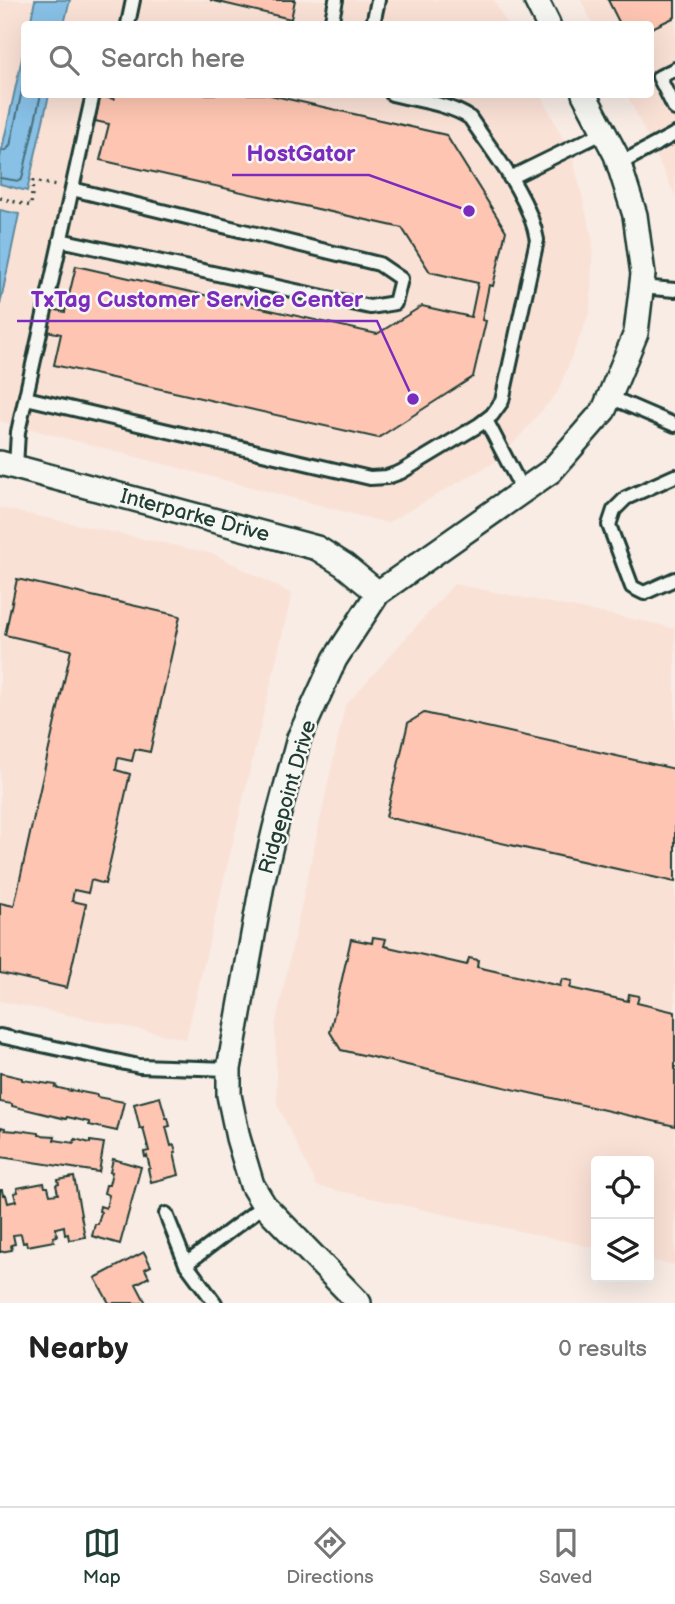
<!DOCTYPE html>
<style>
body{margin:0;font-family:"Balsamiq Sans",sans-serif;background:#f6f6f6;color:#222}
.controls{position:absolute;right:21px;bottom:21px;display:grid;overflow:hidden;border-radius:7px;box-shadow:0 7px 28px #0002}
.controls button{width:63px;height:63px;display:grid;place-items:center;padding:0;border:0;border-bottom:2px solid #e0e0e0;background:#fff;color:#222;font:35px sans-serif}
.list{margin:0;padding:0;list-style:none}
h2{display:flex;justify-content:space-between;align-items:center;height:91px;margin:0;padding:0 28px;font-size:30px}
h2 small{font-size:23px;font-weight:400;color:#767676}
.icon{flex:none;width:38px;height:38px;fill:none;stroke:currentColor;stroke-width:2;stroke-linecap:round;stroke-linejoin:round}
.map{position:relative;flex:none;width:675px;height:1303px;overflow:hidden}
.search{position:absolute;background:#fff;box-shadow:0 7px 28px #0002;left:21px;right:21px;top:21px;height:77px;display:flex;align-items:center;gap:18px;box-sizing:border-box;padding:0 24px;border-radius:7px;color:#767676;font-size:26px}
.sheet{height:203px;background:#fff}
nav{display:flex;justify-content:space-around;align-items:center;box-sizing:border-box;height:98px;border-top:2px solid #e0e0e0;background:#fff;font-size:19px;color:#767676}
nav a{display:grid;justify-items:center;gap:4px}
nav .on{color:#1f3d34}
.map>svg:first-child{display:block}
.built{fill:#fae1d6}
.water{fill:#88c0e6;stroke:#5e8c9f;stroke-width:2}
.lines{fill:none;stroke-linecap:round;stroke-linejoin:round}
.shore{stroke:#49717b;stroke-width:2}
.building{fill:#fec6b2;stroke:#1f3d34;stroke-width:2}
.lane-casing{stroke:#1f3d34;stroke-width:18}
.street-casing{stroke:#1f3d34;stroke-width:28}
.path{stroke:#1f3d34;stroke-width:3.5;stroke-dasharray:2 5;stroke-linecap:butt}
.lane{stroke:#f6f6f2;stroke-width:12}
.street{stroke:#f6f6f2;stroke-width:23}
.labels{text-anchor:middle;stroke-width:5;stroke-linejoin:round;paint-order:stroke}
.street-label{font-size:21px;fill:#1f3d34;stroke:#f6f6f2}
.leader{fill:none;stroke:#7b2cbf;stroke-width:2.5}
.callout-dot{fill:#7b2cbf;stroke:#f6f6f2;stroke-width:2.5}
.callout-label{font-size:23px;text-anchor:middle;font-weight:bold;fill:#7b2cbf;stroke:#f6f6f2;stroke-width:5;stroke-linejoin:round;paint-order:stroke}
</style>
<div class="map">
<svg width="675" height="1303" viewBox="0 0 675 1303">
<rect width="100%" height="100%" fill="#f8ece5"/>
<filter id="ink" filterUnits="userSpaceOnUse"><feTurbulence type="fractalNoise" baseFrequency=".0143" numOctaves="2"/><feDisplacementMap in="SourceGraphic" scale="14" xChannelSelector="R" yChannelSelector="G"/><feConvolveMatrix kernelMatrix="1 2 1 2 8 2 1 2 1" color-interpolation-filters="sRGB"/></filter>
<g filter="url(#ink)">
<path class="built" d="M0,0h494l13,24h-483v70l517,1 32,64 20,82 -3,71 -33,81 -57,66 -113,64 -387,-102z
M581,0h94v195l-48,-100 23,-1v-70h-57z
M0,508l214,46 78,40 -106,445 -186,-38z
M454,584l203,40 18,5v636l-26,-5v-99h-53v87l-279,-62 -40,-82 -2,-78 70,-320z"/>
<path class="water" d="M35,0h35l-6,24h-34z
M24,49v45l25,1 -22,96 -27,-7v-26z
M0,210l19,4 -19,91z"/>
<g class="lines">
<path class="shore" d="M0,151l6,-1 4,-4 14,-65
M0,178l19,3 3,-2 19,-85"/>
</g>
<path class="building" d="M210,0h85l-4,19z
M608,0h67v17l-25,12v-5h-30z
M115,94h151l180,41 60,96 -13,55 -4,-1 -7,35 4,1 -13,56 -95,61 -324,-73 7,-31 -14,-3 5,-22 13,3 11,-46 301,68 45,-28 49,11 7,-34 -48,-11 -28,-44 -302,-68 9,-36 -14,-3 5,-25 14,3z
M17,579l163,37 -30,136 -15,-3 -3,12 -14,-3 -2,12 14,4 -25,110 -14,-4 -3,13 -14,-3 -2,11 14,3 -19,84 -67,-15v-70l14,3 57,-256 -66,-15z
M424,713l251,56v113l-289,-65 22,-94z
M373,937l13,2 -2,7 83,19 2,-7 9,2 -1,7 83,19 2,-7 10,2 -2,7 58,13 1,-7 10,2 -2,7 38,9v114l-334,-76 -11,-18 21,-93 21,4z
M0,1073l22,5v2l34,5 -1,2 16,4v-1l26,5v2l27,5 -7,29 -28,-6v-3l-22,-5 -1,2 -54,-13v-2l-12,-2z
M160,1097l6,21h2l2,8 -4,1 5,19 3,-1 2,7 -2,1 5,22 -28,7 -3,-13 2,-1 -3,-12 -2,1 -1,-5 5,-1 -6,-23 -3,1 -6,-25z
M1,1127l4,1v2l11,1 1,-1 22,3v2l16,1 -1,4 20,3 1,-4 15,4v-2l14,2 -5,29 -99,-15z
M113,1159l28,8 -21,77 -28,-8 3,-12h3l3,-12 -2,-1 1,-5 6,2 3,-13 -5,-2 2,-8h3l3,-13h-2z
M74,1177l11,60 -16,3 -1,-6 -3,1 -1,-9 -8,2 1,8 -4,1 1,4 -27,5 -1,-4 -3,1 -2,-9 -8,1 2,9 -4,1 1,5 -12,2v-62h2l1,5h3l2,8 8,-2 -2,-8 4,-1 -1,-4 27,-5 1,4h3l2,8 8,-1 -2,-9 3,-1 -1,-4z
M144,1252l7,14 -6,3 4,8 -13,7 10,19h-37l-14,-25z"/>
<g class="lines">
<defs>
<path id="lane" d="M128,24l5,-24
M335,24h-4l5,-24
M373,24l5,-24
M675,69l-16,8 16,32
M619,164l56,-30
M510,178l94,-46
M60,240l310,67 25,-4 6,-24 -22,-15 -307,-75
M641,287l34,3
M610,397l65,28
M26,398l344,80 17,-1 14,-5 78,-47 13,-10 10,-14 35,-161c-7,-43 -43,-86 -67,-122 -20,-14 -54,-18 -78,-24
M486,420l37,71
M16,467l2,-35 75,-338
M675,476l-49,22 -12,12 -5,15 23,62 12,6 31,-14
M0,1036l139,30 90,3
M166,1214l20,50 29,39
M186,1264l78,-59"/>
<path id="street" d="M536,0l12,24
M0,463l317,85 27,17 34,28
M359,1303l-95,-98 -12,-20 -14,-47 -9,-43v-26l34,-190 12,-51 24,-90 36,-79 43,-66 173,-122 53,-61 32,-77 7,-59 -8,-59 -19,-60 -32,-61"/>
</defs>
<use href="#lane" class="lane-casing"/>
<use href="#street" class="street-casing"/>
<path class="path" d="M0,198l31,8 2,-25 24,5"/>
<use href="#lane" class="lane"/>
<use href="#street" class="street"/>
</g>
</g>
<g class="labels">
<g class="street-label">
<text transform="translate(195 515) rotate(15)" y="7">Interparke Drive</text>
<text transform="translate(287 797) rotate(-74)" y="7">Ridgepoint Drive</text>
</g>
</g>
<path class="leader" d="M469 211L369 175H232M413 399L377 321H17"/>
<g class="callout-dot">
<circle cx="469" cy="211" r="7"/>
<circle cx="413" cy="399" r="7"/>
</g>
<g class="callout-label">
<text x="301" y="161">HostGator</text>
<text x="197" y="307">TxTag Customer Service Center</text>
</g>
</svg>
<div class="controls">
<button><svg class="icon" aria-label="locate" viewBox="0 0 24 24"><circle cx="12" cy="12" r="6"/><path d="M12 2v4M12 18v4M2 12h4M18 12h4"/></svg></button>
<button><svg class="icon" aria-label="layers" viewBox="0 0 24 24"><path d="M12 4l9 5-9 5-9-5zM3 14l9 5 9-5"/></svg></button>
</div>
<div class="search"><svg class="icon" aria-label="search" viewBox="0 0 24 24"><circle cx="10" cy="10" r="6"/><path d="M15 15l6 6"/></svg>Search here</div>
</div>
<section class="sheet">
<h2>Nearby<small>0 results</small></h2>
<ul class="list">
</ul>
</section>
<nav>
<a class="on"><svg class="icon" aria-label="map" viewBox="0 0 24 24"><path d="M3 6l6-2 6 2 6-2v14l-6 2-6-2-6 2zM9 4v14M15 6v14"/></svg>Map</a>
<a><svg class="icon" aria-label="directions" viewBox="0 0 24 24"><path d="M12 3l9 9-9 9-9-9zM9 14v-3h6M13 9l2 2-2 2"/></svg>Directions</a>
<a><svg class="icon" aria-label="saved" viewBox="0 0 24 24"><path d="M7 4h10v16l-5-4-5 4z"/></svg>Saved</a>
</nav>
